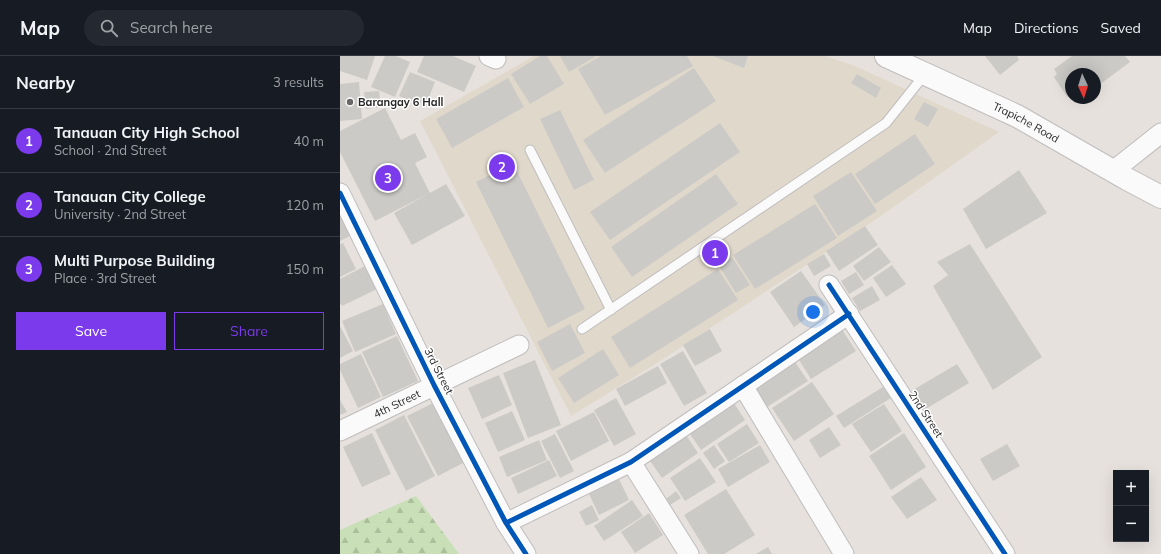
<!DOCTYPE html>
<meta charset="utf-8">
<style>
body{margin:0;font-family:Mulish,sans-serif;background:#242831;color:#f1f3f6}
.controls{position:absolute;right:12px;bottom:12px;display:grid;overflow:hidden;border-radius:0px;box-shadow:0 4px 16px #0002}
.controls button{width:36px;height:36px;display:grid;place-items:center;padding:0;border:0;border-bottom:1px solid #363941;background:#171b24;color:#f1f3f6;font:20px sans-serif}
.compass{position:absolute;left:725px;top:12px;width:36px;height:36px;border-radius:50%;background:#171b24;box-shadow:0 4px 16px #0002;rotate:176deg}
.you{position:absolute;left:473px;top:256px;width:14px;height:14px;margin:-10px;border:3px solid #fff;border-radius:50%;background:#1a73e8;box-shadow:0 0 0 6px #1a73e833}
.badge{display:grid;place-items:center;width:26px;height:26px;border-radius:50%;background:#7c3aed;color:#fff;font-size:13px;font-weight:700}
.pin{position:absolute;translate:-50% -50%;border:2px solid #fff;box-shadow:0 1px 4px #0006}
.list{margin:0;padding:0;list-style:none}
h2{display:flex;justify-content:space-between;align-items:center;height:52px;margin:0;padding:0 16px;font-size:17px}
h2 small{font-size:13px;font-weight:400;color:#9ea1a6}
.list li{display:grid;grid-template-columns:26px 1fr auto;gap:12px;align-items:center;box-sizing:border-box;height:64px;padding:0 16px;border-top:1px solid #363941}
.list b{display:block;font-size:15px;white-space:nowrap}
.list p{margin:0;font-size:13px;white-space:nowrap;color:#9ea1a6}
.list em{font-size:13px;font-style:normal;color:#9ea1a6}
.actions{display:flex;gap:8px;padding:12px 16px}
.actions a{flex:1;padding:9px 0;border:1px solid #7c3aed;border-radius:0px;text-align:center;font-size:14px;color:#7c3aed}
.actions .main{background:#7c3aed;color:#fff}
.icon{flex:none;width:22px;height:22px;fill:none;stroke:currentColor;stroke-width:2;stroke-linecap:round;stroke-linejoin:round}
.map{position:relative;flex:none;width:821px;height:498px;overflow:hidden}
header{display:flex;align-items:center;gap:24px;box-sizing:border-box;height:56px;padding:0 20px;background:#171b24;border-bottom:1px solid #363941}
header strong{font-size:19px}
nav{display:flex;gap:22px;margin-inline-start:auto;font-size:14px}
.search{width:280px;height:36px;background:#242831;display:flex;align-items:center;gap:10px;box-sizing:border-box;padding:0 14px;border-radius:22px;color:#9ea1a6;font-size:15px}
main{display:flex}
aside{flex:1;background:#171b24}
.map>svg:first-child{display:block}
.education{fill:#e0d9cb}
.forest{fill:url(#forest-firs)}
.building{fill:#cccac6}
.lines{fill:none;stroke-linecap:round;stroke-linejoin:round}
.lane-casing{stroke:#bfbdbd;stroke-width:11}
.street-casing{stroke:#bfbdbd;stroke-width:21}
.secondary-casing{stroke:#bfbdbd;stroke-width:24}
.lane{stroke:#fbfafa;stroke-width:9}
.street{stroke:#fbfafa;stroke-width:19}
.secondary{stroke:#fbfafa;stroke-width:22}
.cycleway-casing{stroke:#fff;stroke-width:8}
.cycleway{stroke:#0057b8;stroke-width:5}
.poi-dot{fill:#6a6866;stroke:#fff;stroke-width:1.5}
.labels{text-anchor:middle;stroke-width:3;stroke-linejoin:round;paint-order:stroke}
.poi-label{font-size:11px;font-weight:bold;fill:#272727;stroke:#fff;text-anchor:start}
.street-label{font-size:11px;fill:#272727;stroke:#fff}
</style>
<header>
<strong>Map</strong>
<div class="search"><svg class="icon" aria-label="search" viewBox="0 0 24 24"><circle cx="10" cy="10" r="6"/><path d="M15 15l6 6"/></svg>Search here</div>
<nav><a>Map</a><a>Directions</a><a>Saved</a></nav>
</header>
<main>
<aside>
<h2>Nearby<small>3 results</small></h2>
<ul class="list">
<li><span class="badge">1</span><div><b>Tanauan City High School</b><p>School · 2nd Street</p></div><em>40 m</em></li>
<li><span class="badge">2</span><div><b>Tanauan City College</b><p>University · 2nd Street</p></div><em>120 m</em></li>
<li><span class="badge">3</span><div><b>Multi Purpose Building</b><p>Place · 3rd Street</p></div><em>150 m</em></li>
</ul>
<div class="actions"><a class="main">Save</a><a>Share</a></div>
</aside>
<div class="map">
<svg width="821" height="498" viewBox="0 0 821 498">
<defs>
<pattern id="forest-firs" width="22" height="20" patternUnits="userSpaceOnUse"><rect width="22" height="20" fill="#c8dfb7"/><path d="M5 1l3.5 6h-7zM16 11l3.5 6h-7z" fill="#acbf9d"/></pattern>
</defs>
<rect width="100%" height="100%" fill="#e6e1dc"/>
<path class="education" d="M194,0h291l30,10 144,66 -118,84 -227,149 -83,51 -151,-295z"/>
<path class="forest" d="M76,440l43,58h-119v-24z"/>
<path class="building" d="M0,0h35l-8,24 -27,-9z
M45,0h11l14,6 -15,35 -24,-10z
M84,0h29l23,10 -12,26 -47,-20z
M200,0h7l17,28 -34,20 -19,-30z
M220,0h34l1,1 -26,15z
M261,0h86l6,10 -88,49 -27,-46z
M373,0h35l-4,12z
M645,0h32l2,4 -19,15z
M732,0h53l5,6 -35,26v-14h-24v20l-4,3 -13,-20 3,-3 -3,-5z
M354,12l22,33 -111,72 -22,-33z
M70,16l25,10 -10,25 -26,-11z
M517,18l24,14 -5,10 -25,-15z
M168,22l16,29 -72,41 -16,-29z
M19,26l3,37 -22,2v-37z
M39,35l2,16 -15,2 -2,-17z
M584,46l14,7 -10,18 -14,-8z
M45,52l16,32 14,-7 12,24 -12,6 15,30 -55,28 -35,-69v-21z
M220,54l34,70 -20,10 -34,-71z
M380,67l20,29 -130,88 -20,-28z
M575,78l20,30 -60,40 -20,-30z
M173,107l72,146 -37,19 -72,-146z
M679,114l28,43 -61,36 -23,-40z
M511,116l26,39 -39,25 -25,-40z
M376,118l22,30 -106,73 -21,-30z
M106,128l19,32 -53,29 -18,-32z
M475,148l22,34 -82,51 -22,-34z
M0,159l10,21 -10,5z
M525,170l13,19 -39,26 -13,-20z
M3,187l13,26 -16,8v-33z
M630,188l72,113 -49,33 -60,-104 15,-11 -11,-13z
M539,191l12,15 -27,19 -11,-15z
M484,198l7,12 -17,10 -7,-12z
M392,201l18,28 -14,8 -17,-27z
M552,209l14,19 -20,13 -13,-19z
M25,210l12,23 -35,17 -2,-3v-24z
M378,213l20,31 -108,68 -19,-31z
M461,215l24,34 -31,22 -24,-35z
M516,216l8,13 -15,9 -8,-13z
M532,230l8,14 -20,11 -8,-13z
M43,248l13,30 -41,18 -13,-31z
M230,268l15,29 -33,18 -15,-29z
M499,269l17,26 -45,28 -17,-27z
M0,270l13,25 -13,7z
M370,273l12,22 -27,15 -12,-21z
M57,280l21,45 -35,16 -21,-45z
M263,293l16,26 -45,28 -16,-25z
M343,295l24,42 -23,13 -24,-42z
M21,298l20,43 -23,11 -18,-38v-6z
M195,304l26,65 -33,13 -25,-65z
M455,306l13,19 -41,26 -12,-19z
M617,308l12,19 -45,27 -11,-20z
M318,310l9,17 -42,23 -9,-17z
M159,319l13,30 -30,14 -14,-31z
M472,326l22,32 -40,27 -22,-33z
M543,331l8,11 -47,30 -8,-12z
M390,341l15,23 -44,30 -16,-23z
M276,342l20,36 -22,12 -20,-36z
M0,344l7,12 -7,3z
M97,345l30,60 -29,15 -31,-60z
M544,348l18,27 -31,21 -19,-28z
M172,355l13,29 -27,12 -13,-29z
M254,356l15,29 -38,20 -15,-30z
M64,359l31,61 -29,15 -31,-61z
M407,368l12,19 -30,19 -12,-18z
M489,371l12,18 -21,13 -11,-18z
M342,373l16,24 -36,25 -17,-24z
M32,377l19,41 -29,13 -19,-40z
M564,377l22,34 -35,23 -22,-34z
M215,378l19,37 -14,7 -19,-37z
M199,384l8,20 -40,17 -8,-20z
M667,388l13,22 -27,15 -13,-22z
M374,389l11,16 -11,8 -11,-16z
M420,389l10,17 -42,25 -10,-18z
M360,402l16,24 -31,19 -15,-23z
M209,404l8,16 -39,18 -7,-16z
M581,421l16,23 -30,19 -16,-22z
M279,423l10,21 -30,15 -10,-21z
M386,433l29,46 -31,19h-16l-24,-39z
M336,435l5,7 -11,7 -4,-6z
M292,444l11,16 -39,25 -10,-15z
M252,449l7,15 -13,6 -7,-14z
M309,457l14,22 -28,18 -14,-21z
M428,491l4,7h-16z"/>
<g class="lines">
<defs>
<path id="lane" d="M190,94l81,160
M242,273l304,-206 39,-49"/>
<g id="street">
<path d="M149,0l7,3"/>
<path d="M773,115l48,-38"/>
<path d="M0,137l94,192 72,138 20,31"/>
<path d="M489,229l176,269"/>
<path d="M403,330l101,168"/>
<path id="s1" d="M0,375l179,-86"/>
<path d="M291,406l58,92"/>
<path d="M166,467l125,-61 218,-148"/>
</g>
<g id="secondary">
<path id="s2" d="M546,0l131,60 110,63 34,18"/>
</g>
</defs>
<use href="#lane" class="lane-casing"/>
<use href="#street" class="street-casing"/>
<use href="#secondary" class="secondary-casing"/>
<use href="#lane" class="lane"/>
<use href="#street" class="street"/>
<use href="#secondary" class="secondary"/>
<defs>
<path id="cycleway" d="M0,137l94,192 72,138 20,31
M489,229l176,269
M166,467l125,-61 218,-148"/>
</defs>
<use href="#cycleway" class="cycleway-casing"/>
<use href="#cycleway" class="cycleway"/>
</g>
<circle class="poi-dot" cx="10" cy="46" r="4"/>
<g class="labels">
<g class="poi-label">
<text x="18" y="50">Barangay 6 Hall</text>
</g>
<g class="street-label">
<text dy="4" stroke="none"><textPath href="#s2" startOffset="155">Trapiche Road</textPath></text>
<text transform="translate(99 315) rotate(63)" y="4">3rd Street</text>
<text dy="4" stroke="none"><textPath href="#s1" startOffset="63">4th Street</textPath></text>
<text transform="translate(586 358) rotate(57)" y="4">2nd Street</text>
</g>
</g>
</svg>
<div class="controls">
<button>+</button>
<button>−</button>
</div>
<svg class="compass" viewBox="-18 -18 36 36"><path d="M0-13l5 13h-10z" fill="#e53935"/><path d="M0 13l5-13h-10z" fill="#9ea1a6"/></svg>
<div class="you"></div>
<div class="pin badge" style="left:375px;top:197px">1</div>
<div class="pin badge" style="left:162px;top:111px">2</div>
<div class="pin badge" style="left:48px;top:122px">3</div>
</div>
</main>
